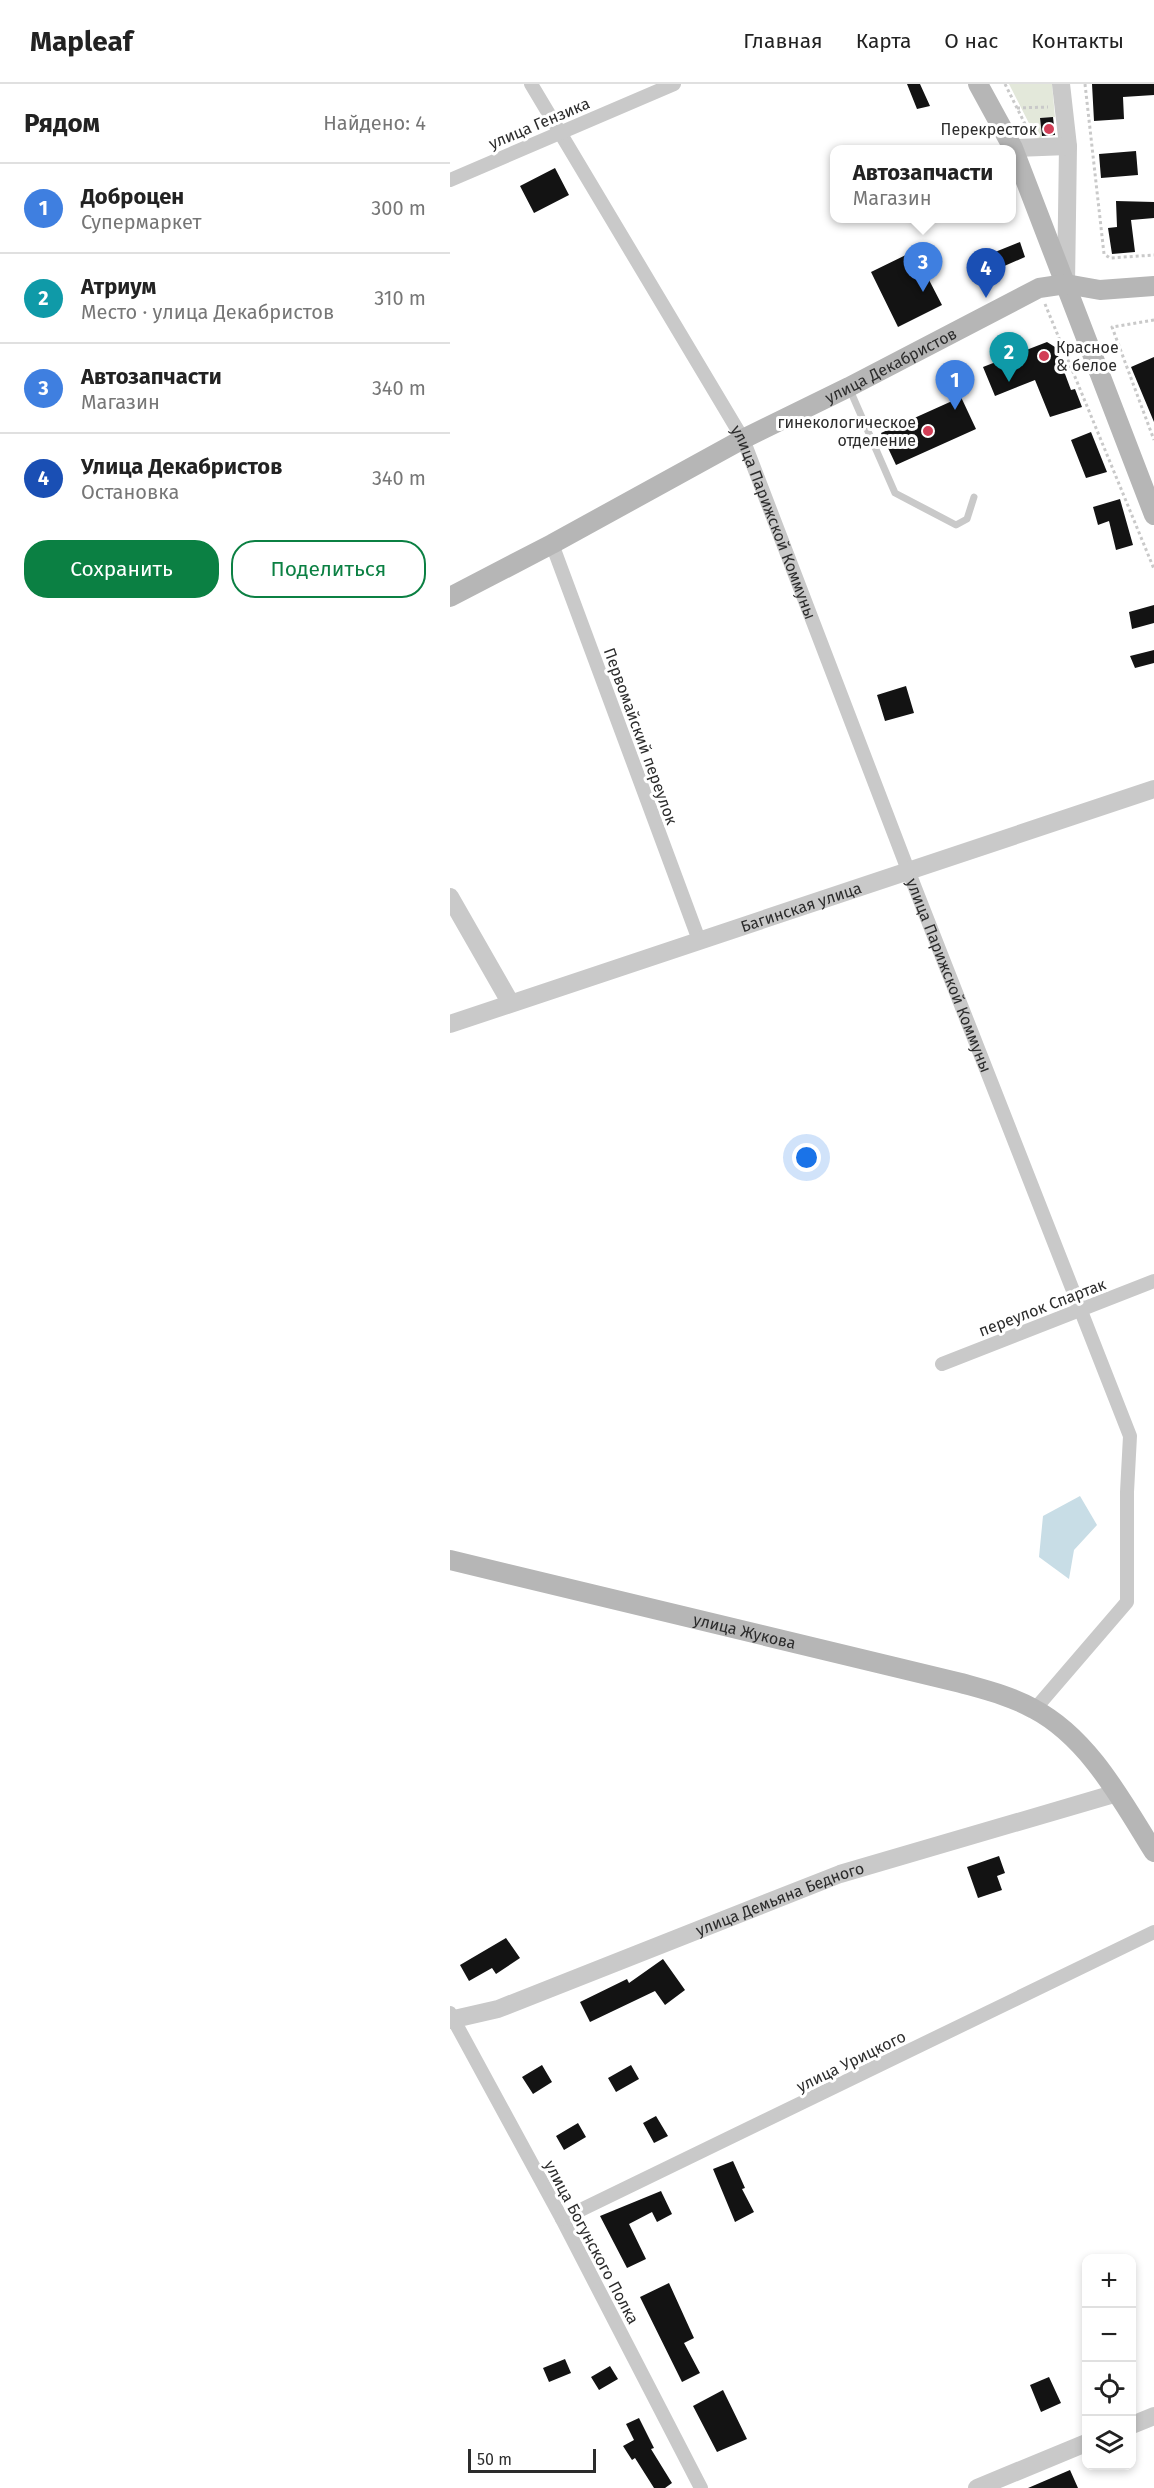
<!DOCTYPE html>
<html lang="ru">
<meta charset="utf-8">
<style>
body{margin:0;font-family:"Fira Sans",sans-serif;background:#f6f6f6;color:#222}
.controls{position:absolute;right:18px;bottom:18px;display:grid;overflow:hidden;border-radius:12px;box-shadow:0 3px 9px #0003}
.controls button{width:54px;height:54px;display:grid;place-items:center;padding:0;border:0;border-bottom:2px solid #e0e0e0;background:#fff;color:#222;font:30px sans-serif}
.scale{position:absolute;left:18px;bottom:15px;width:128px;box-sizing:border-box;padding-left:6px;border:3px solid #2c2c2c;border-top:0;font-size:16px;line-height:21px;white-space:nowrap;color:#2c2c2c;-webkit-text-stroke:4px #fff;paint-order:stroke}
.you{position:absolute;left:357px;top:1074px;width:21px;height:21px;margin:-15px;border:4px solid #fff;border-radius:50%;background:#1a73e8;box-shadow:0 0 0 9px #1a73e833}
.badge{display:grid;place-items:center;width:39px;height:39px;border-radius:50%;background:#0b8043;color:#fff;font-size:20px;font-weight:700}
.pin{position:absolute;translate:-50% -50px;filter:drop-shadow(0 2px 3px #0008)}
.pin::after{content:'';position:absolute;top:32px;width:21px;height:18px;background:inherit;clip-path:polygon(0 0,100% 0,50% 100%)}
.popup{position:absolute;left:380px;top:61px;width:186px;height:78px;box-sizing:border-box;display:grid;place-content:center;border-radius:12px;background:#fff;filter:drop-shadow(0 2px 4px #0005);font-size:20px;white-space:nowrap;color:#767676}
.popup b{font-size:22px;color:#222}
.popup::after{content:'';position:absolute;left:50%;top:100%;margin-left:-12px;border:12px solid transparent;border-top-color:#fff}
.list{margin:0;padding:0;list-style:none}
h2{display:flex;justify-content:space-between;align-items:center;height:78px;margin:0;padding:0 24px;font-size:26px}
h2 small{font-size:20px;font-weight:400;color:#767676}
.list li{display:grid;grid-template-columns:39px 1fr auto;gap:18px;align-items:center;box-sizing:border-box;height:90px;padding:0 24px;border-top:2px solid #e0e0e0}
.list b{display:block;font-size:22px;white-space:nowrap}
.list p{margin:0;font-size:20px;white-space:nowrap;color:#767676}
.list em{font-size:20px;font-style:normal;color:#767676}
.actions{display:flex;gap:12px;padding:18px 24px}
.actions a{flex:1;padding:14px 0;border:2px solid #0b8043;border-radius:24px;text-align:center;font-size:21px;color:#0b8043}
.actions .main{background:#0b8043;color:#fff}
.icon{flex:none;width:33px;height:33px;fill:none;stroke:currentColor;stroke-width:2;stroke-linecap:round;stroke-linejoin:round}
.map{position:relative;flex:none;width:704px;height:2404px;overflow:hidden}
header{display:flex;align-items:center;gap:36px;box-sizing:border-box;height:84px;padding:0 30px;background:#fff;border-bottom:2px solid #e0e0e0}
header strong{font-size:28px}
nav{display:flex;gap:33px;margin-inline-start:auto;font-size:21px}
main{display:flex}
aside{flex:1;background:#fff}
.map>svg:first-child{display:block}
.green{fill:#e3e8da}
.water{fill:#c8dde6}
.building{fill:#131313}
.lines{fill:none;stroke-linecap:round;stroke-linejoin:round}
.path{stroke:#c9c9c9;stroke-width:3;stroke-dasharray:3 3;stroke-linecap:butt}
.service{stroke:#c9c9c9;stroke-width:7}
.minor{stroke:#c9c9c9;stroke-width:14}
.tertiary{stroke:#c9c9c9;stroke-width:18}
.secondary{stroke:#b6b6b6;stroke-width:20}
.poi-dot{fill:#d23e56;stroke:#fff;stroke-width:2}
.labels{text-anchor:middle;stroke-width:6;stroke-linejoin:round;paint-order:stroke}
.street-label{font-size:16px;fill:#2c2c2c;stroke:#fff}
.poi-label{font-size:16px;fill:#2c2c2c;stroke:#fff;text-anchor:end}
</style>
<header>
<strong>Mapleaf</strong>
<nav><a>Главная</a><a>Карта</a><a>О нас</a><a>Контакты</a></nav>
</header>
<main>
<aside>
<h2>Рядом<small>Найдено: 4</small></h2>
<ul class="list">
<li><span class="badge" style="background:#3f7fe0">1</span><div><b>Доброцен</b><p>Супермаркет</p></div><em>300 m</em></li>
<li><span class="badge" style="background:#0f9aa8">2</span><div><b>Атриум</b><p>Место · улица Декабристов</p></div><em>310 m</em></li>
<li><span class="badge" style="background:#3f7fe0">3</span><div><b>Автозапчасти</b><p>Магазин</p></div><em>340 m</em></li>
<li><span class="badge" style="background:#1a4fb4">4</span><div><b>Улица Декабристов</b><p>Остановка</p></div><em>340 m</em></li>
</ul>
<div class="actions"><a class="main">Сохранить</a><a>Поделиться</a></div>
</aside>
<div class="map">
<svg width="704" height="2404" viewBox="0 0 704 2404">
<rect width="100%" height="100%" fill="#fff"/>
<path class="green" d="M559,0h43l3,33 -15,1 2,23h-4z"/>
<path class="water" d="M630,1412l17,29 -23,25 -5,29 -30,-22 4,-41z"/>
<path class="building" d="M457,0h13l10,22 -13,3z
M642,0h62v11l-31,2 1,22 -30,2z
M603,33l2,18 -13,1 -2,-18z
M686,67l2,24 -37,3 -2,-24z
M105,84l14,27 -35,18 -14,-27z
M666,117l38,1v16l-23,2 4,32 -23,2 -4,-26 9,-1z
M570,158l5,15 -23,10 -7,-15z
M464,167l28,54 -44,22 -27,-55z
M597,258l8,5 16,43 4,-1 7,18 -32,10 -15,-37 -40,16 -12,-29z
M704,273v65l-23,-55z
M511,313l15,32 -80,36 -15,-32z
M641,348l16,40 -21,6 -15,-38z
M670,415l13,46 -17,5 -7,-29 -11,4 -5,-18z
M704,521v18l-22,6 -3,-17z
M704,566v13l-19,5 -5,-12z
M456,602l8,27 -29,8 -8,-26z
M549,1772l6,17 -8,3 5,14 -24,8 -11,-31z
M56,1854l14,20 -24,16 -4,-6 -23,13 -9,-16z
M213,1875l22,31 -20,15 -10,-14 -65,31 -10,-20 47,-23 2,4z
M92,1981l10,17 -19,12 -11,-17z
M181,1981l8,14 -23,13 -8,-14z
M206,2032l12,20 -14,7 -11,-20z
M128,2039l8,14 -22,13 -8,-14z
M283,2077l12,27 -3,1 12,23 -19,10 -22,-53z
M211,2107l11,23 -15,8 -5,-10 -23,12 17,35 -19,9 -27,-52z
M219,2199l25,55 -10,5 16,30 -18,9 -42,-85z
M115,2275l6,14 -22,9 -6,-14z
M160,2282l8,13 -19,11 -8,-13z
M599,2293l12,26 -20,9 -11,-27z
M273,2306l24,49 -30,13 -24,-46z
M189,2334l15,30 -3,1 21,34 -7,5h-11l-19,-30 -3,2 -9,-14 11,-6 -8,-16z
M620,2386l8,18h-50z"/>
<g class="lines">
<path class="path" d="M555,0l23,46
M635,0l19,170 6,4 44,-3
M567,24l31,-1
M595,220l109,265
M704,236l-42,7 42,113"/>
<path class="service" d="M400,306l45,103 61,32 11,-6 7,-22"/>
<g class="minor">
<path id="s1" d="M81,0l212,355 165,431 222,566 -3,56v110l-92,107"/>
<path d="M0,96l224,-96"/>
<path d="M102,460l147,396"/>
<path d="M492,1280l212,-83"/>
<path d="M0,1929l112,206 139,269"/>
<path d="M112,2135l592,-287"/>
</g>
<g class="tertiary">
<path d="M611,0l7,62 -2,138"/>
<path d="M563,64l55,-2"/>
<path d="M0,813l60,105"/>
<path id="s2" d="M0,940l704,-235"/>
<path id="s3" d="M0,1936l48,-11 342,-135 277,-81"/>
<path d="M682,2341l22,-9"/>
<path d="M527,2404l109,-45"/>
</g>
<g class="secondary">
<path d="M528,0l35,64 141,367"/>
<path id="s4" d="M0,513l102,-53 191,-105 106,-52 190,-99 27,-4 34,6 54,-4"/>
<path id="s5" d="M0,1476l511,123c25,7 50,13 73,26 55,29 88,92 120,143"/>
</g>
</g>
<g class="poi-dot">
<circle cx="599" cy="45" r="6"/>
<circle cx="594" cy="272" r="6"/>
<circle cx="478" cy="347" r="6"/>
</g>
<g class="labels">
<g class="street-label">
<text transform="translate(89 39) rotate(-23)" y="6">улица Гензика</text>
<text dy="6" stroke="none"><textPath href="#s4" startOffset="498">улица Декабристов</textPath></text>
<text dy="6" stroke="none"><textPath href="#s1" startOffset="502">улица Парижской Коммуны</textPath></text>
<text transform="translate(191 652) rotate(70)" y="6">Первомайский переулок</text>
<text dy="6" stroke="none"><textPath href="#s2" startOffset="370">Багинская улица</textPath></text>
<text dy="6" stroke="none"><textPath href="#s1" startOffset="988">улица Парижской Коммуны</textPath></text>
<text transform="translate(592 1223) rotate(-21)" y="6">переулок Спартак</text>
<text dy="6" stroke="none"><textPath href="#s5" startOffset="303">улица Жукова</textPath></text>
<text dy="6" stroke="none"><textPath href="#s3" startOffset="352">улица Демьяна Бедного</textPath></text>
<text transform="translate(401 1977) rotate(-26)" y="6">улица Урицкого</text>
<text transform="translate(142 2158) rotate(62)" y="6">улица Богунского Полка</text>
</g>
<g class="poi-label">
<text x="587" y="51">Перекресток</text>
<text x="606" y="269" text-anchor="start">Красное<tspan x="606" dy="18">&amp; белое</tspan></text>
<text x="466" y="344">гинекологическое<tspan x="466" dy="18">отделение</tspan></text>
</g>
</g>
</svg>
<div class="controls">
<button>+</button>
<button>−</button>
<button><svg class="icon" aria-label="locate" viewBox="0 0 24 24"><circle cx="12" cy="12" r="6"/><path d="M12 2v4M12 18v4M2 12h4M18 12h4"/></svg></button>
<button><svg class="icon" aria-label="layers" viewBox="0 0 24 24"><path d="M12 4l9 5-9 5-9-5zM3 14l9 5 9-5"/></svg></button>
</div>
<div class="scale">50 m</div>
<div class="you"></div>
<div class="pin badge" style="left:505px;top:326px;background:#3f7fe0">1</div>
<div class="pin badge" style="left:559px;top:298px;background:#0f9aa8">2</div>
<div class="pin badge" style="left:473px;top:208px;background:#3f7fe0">3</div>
<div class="popup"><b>Автозапчасти</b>Магазин</div>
<div class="pin badge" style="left:536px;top:214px;background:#1a4fb4">4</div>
</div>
</main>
